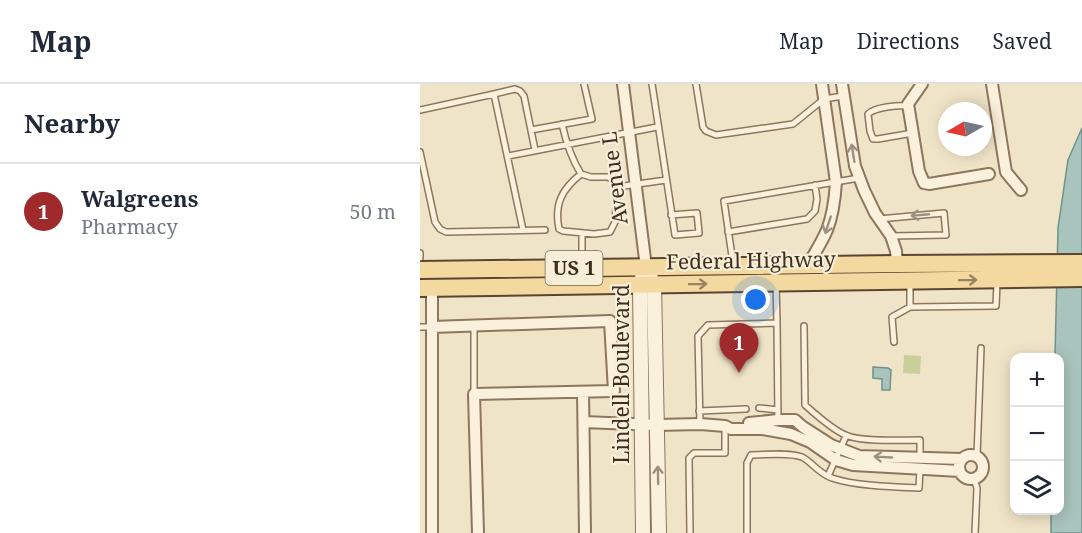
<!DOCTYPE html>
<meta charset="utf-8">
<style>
body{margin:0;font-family:"Noto Serif",serif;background:#f6f6f7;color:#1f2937}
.controls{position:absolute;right:18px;bottom:18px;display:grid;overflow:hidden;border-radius:12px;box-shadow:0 3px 15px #0003}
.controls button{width:54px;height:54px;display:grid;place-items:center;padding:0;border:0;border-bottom:2px solid #e0e1e3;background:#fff;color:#1f2937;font:30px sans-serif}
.compass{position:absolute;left:518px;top:18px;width:54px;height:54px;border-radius:50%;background:#fff;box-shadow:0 3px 15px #0003;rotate:261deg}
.you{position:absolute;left:336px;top:216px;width:21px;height:21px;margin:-15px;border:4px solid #fff;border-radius:50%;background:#1a73e8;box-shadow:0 0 0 9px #1a73e833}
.badge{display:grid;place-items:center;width:39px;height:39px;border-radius:50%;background:#9e2a2b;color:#fff;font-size:20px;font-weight:700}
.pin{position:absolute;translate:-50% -50px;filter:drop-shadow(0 2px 3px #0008)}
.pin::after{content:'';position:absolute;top:32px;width:21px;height:18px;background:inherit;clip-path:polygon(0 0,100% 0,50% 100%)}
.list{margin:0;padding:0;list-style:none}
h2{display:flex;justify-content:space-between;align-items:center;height:78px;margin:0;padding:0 24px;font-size:26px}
h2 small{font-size:20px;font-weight:400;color:#747a83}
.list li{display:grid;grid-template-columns:39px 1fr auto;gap:18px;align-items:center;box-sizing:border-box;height:96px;padding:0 24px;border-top:2px solid #e0e1e3}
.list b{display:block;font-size:22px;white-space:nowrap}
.list p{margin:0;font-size:20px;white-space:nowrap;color:#747a83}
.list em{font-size:20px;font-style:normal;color:#747a83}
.icon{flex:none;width:33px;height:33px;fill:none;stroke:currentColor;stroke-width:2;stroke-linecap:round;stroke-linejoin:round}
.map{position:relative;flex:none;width:662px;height:449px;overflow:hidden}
header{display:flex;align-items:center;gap:36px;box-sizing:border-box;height:84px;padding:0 30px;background:#fff;border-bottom:2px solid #e0e1e3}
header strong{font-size:28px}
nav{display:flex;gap:33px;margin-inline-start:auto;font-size:21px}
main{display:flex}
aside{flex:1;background:#fff}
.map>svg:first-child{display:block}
.green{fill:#c9cf9b}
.water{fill:#a9c4bc;stroke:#6f938a;stroke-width:1.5}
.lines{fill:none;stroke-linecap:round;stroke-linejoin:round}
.service-casing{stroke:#8d765c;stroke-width:8}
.minor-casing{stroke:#8d765c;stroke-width:14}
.tertiary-casing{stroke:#8d765c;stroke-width:16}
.primary-casing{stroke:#5b4430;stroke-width:20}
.service{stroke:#faf1dc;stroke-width:5}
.minor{stroke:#faf1dc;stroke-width:10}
.tertiary{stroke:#faf1dc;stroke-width:14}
.primary{stroke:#f3d9a0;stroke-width:16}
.oneway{stroke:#9c907e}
.oneway2{stroke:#988460}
.labels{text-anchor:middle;stroke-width:4.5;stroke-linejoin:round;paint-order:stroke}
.shield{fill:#f7eed8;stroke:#756857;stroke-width:1.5}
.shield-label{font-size:20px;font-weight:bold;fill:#3d2e20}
.street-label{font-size:21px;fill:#3d2e20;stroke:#f7eed8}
</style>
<header>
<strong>Map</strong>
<nav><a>Map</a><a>Directions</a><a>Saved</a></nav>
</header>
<main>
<aside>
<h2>Nearby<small></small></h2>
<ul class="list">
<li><span class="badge">1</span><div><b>Walgreens</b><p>Pharmacy</p></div><em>50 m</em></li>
</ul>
</aside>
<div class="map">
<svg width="662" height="449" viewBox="0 0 662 449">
<rect width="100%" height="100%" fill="#f0e4c8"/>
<path class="green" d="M484,271l17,1 -1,18 -17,-1z"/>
<path class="water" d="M662,44v405h-31v-22l9,-1v-152l-5,-1 3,-129 10,-68z
M453,283l15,1 3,2 -1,20h-8v-11l-9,-1z"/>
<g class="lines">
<defs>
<path id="service" d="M232,0l23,151 24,-2 -2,-20 -26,2
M276,0l7,43 3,4 10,4 77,-11 31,-25 19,-3
M74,10l21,-5 5,2 4,5 11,54
M488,22c-10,-1 -33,1 -40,8l2,17 3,8h5l35,-6
M0,26l74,-16 29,136
M142,40c4,18 9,34 19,50l10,3h17l16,9 42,-6
M111,46l61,-11 -8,-35
M0,68l15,70 5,7 6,3 99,-2
M88,72l149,-29
M161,90c-19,15 -27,30 -22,55l4,2 31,3 16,-2 5,-10 2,-28 7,-8
M459,135l65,-6 2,22 -55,1
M308,148l79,-13 8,-8 2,-12 -2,-14
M162,149v33
M0,169v5
M313,179l-9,-62 135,-23
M490,198v25
M357,239l1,97
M54,242v68
M384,242l1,79c10,9 30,27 43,31 17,6 52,4 72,4v19
M0,243h12
M474,258l-2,-25 18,-10 86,-1 1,-23
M339,324l19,2
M279,327l47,-2
M280,340l-2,-88 10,-11 69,-2 -1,-39
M557,372l4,-108
M408,392l18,-40
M554,395l3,9 -2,45
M270,449l-1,-75 5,-5h31v-27
M327,449v-70l4,-8c14,0 38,-3 51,2 10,5 17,17 30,21 23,8 62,9 87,10l1,-19"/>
<path id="minor" d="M203,0l23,183
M422,0l13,82 9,24 11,23 16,23 5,15 1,13
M502,0l-14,20 11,67 5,12 5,1 60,-10
M572,0l14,88 15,18
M388,181c6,-11 14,-23 19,-35 6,-15 8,-32 9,-48l-14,-98
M12,204v245
M12,243l178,-6 4,70 -140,3 4,139
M163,308l2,141
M164,338l73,3 43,-1 25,2 6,3h31l29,5 19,8 26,18 17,5 107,6
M329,339l29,-3h17l8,7 28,18 28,11 103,3
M539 383a12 12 0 1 1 24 0a12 12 0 1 1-24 0Z"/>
<path id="tertiary" d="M226,183l8,18 5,248
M223,191l-3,10 3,248"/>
<path id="primary" d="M0,186l477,-6 185,-1
M0,204l662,-10"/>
</defs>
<use href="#service" class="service-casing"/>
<use href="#minor" class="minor-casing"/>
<use href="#tertiary" class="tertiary-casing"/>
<use href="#primary" class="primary-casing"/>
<use href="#service" class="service"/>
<use href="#minor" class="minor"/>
<use href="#tertiary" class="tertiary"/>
<use href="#primary" class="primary"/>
</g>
<defs><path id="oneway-shaft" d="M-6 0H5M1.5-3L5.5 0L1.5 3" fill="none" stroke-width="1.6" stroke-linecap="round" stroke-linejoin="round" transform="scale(1.5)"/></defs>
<g class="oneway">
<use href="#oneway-shaft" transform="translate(433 69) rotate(-99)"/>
<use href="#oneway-shaft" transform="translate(500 131) rotate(175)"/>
<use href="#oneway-shaft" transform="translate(408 141) rotate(108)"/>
<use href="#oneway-shaft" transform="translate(463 373) rotate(-177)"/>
<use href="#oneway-shaft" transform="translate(238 391) rotate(-91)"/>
</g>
<g class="oneway2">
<use href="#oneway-shaft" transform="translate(548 196) rotate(-1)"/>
<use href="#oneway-shaft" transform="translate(278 200) rotate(-1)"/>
</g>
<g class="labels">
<rect class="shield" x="125.5" y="167" width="57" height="34" rx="4.5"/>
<g class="shield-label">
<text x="154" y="191">US 1</text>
</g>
<g class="street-label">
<text transform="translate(195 94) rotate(-97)" y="7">Avenue L</text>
<text transform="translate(331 177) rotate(-1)" y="7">Federal Highway</text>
<text transform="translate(202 290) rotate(-90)" y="7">Lindell Boulevard</text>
</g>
</g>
</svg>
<div class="controls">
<button>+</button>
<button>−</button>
<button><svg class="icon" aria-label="layers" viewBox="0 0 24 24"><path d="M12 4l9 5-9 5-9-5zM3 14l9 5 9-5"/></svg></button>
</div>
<svg class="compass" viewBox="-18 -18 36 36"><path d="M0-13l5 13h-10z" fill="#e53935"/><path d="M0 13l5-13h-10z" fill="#747a83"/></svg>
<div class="you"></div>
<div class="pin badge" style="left:319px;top:289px">1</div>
</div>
</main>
